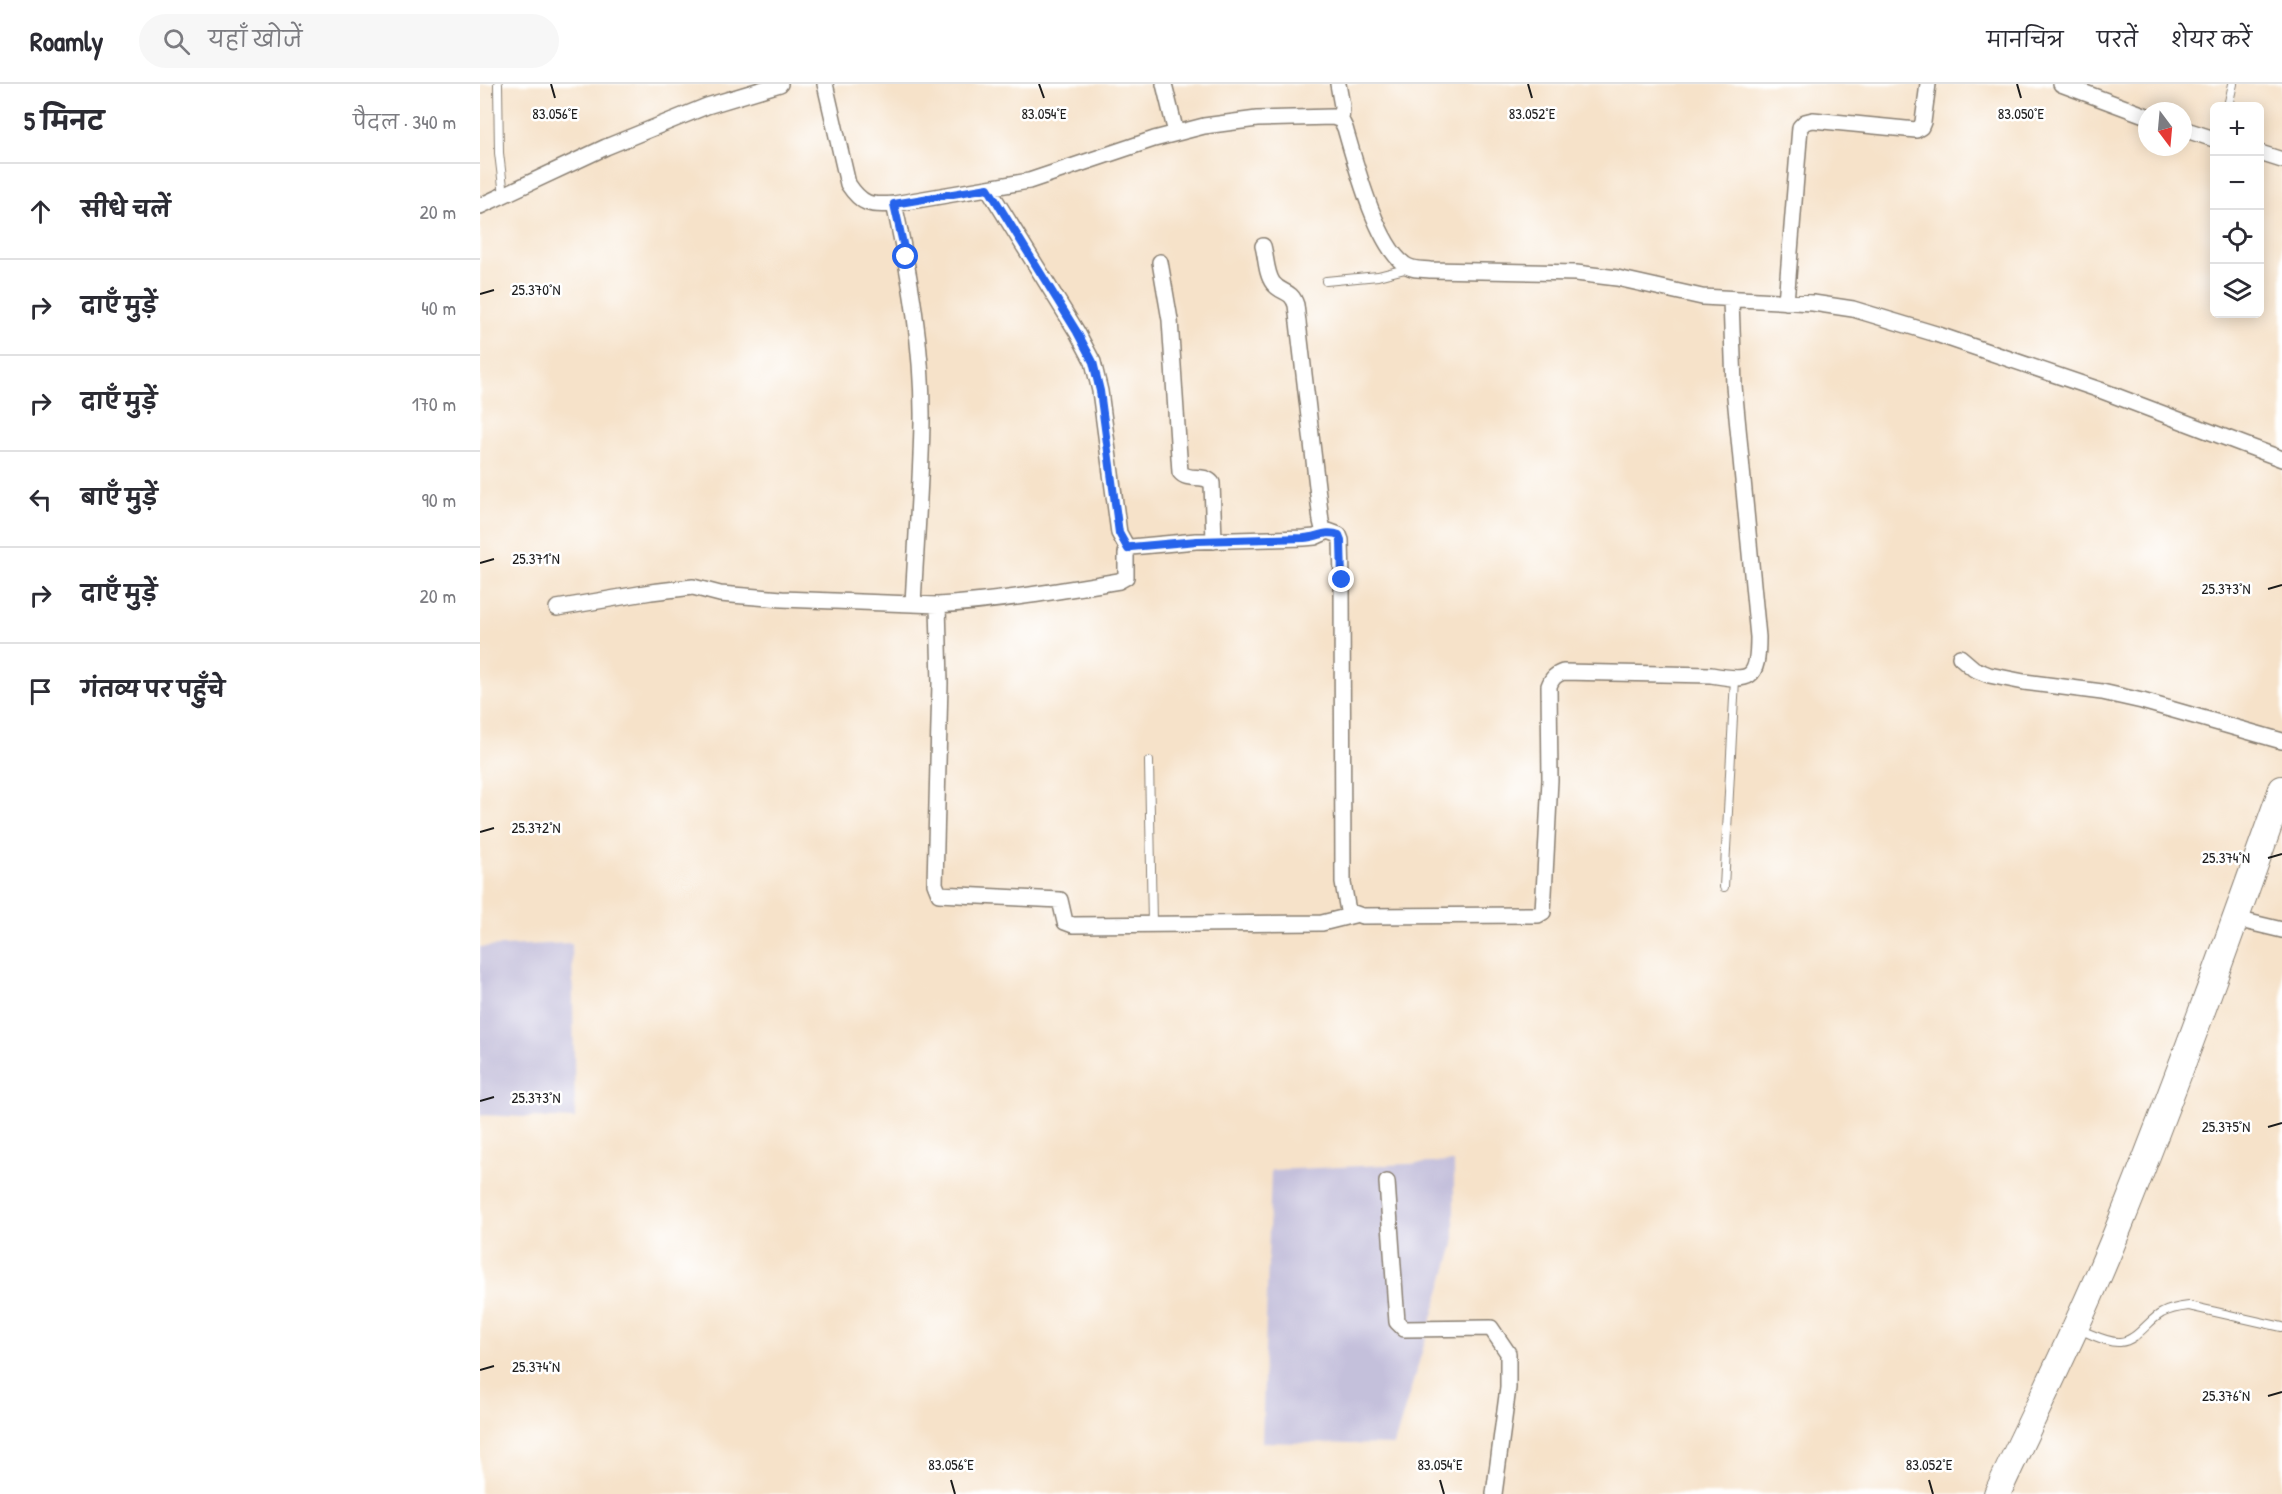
<!DOCTYPE html>
<html lang="hi">
<meta charset="utf-8">
<style>
body{margin:0;font-family:"Patrick Hand","Playpen Sans Deva",sans-serif;background:#f7f7f7;color:#2b2b33}
.controls{position:absolute;right:18px;top:18px;display:grid;overflow:hidden;border-radius:9px;box-shadow:0 3px 15px #0003}
.controls button{width:54px;height:54px;display:grid;place-items:center;padding:0;border:0;border-bottom:2px solid #e1e1e2;background:#fff;color:#2b2b33;font:30px sans-serif}
.compass{position:absolute;left:1658px;top:18px;width:54px;height:54px;border-radius:50%;background:#fff;box-shadow:0 3px 15px #0003;rotate:164deg}
.stop{position:absolute;width:18px;height:18px;margin:-14px;border:4px solid #2563eb;border-radius:50%;background:#fff}
.stop.end{background:#2563eb;border-color:#fff;box-shadow:0 2px 6px #0008}
.list{margin:0;padding:0;list-style:none}
h2{display:flex;justify-content:space-between;align-items:center;height:78px;margin:0;padding:0 24px;font-size:26px}
h2 small{font-size:20px;font-weight:400;color:#7c7c81}
.list li{display:grid;grid-template-columns:39px 1fr auto;gap:18px;align-items:center;box-sizing:border-box;height:96px;padding:0 24px;border-top:2px solid #e1e1e2}
.list b{display:block;font-size:22px;white-space:nowrap}
.list em{font-size:20px;font-style:normal;color:#7c7c81}
.icon{flex:none;width:33px;height:33px;fill:none;stroke:currentColor;stroke-width:2;stroke-linecap:round;stroke-linejoin:round}
.map{position:relative;flex:none;width:1802px;height:1410px;overflow:hidden}
header{display:flex;align-items:center;gap:36px;box-sizing:border-box;height:84px;padding:0 30px;background:#fff;border-bottom:2px solid #e1e1e2}
header strong{font-size:28px}
nav{display:flex;gap:33px;margin-inline-start:auto;font-size:21px}
.search{width:420px;height:54px;background:#f7f7f7;display:flex;align-items:center;gap:15px;box-sizing:border-box;padding:0 21px;border-radius:33px;color:#7c7c81;font-size:22px}
main{display:flex}
aside{flex:1;background:#fff}
.map>svg:first-child{display:block}
.industrial{fill:#c4c0db}
.lines{fill:none;stroke-linecap:round;stroke-linejoin:round}
.service-casing{stroke:#897f72;stroke-width:10}
.minor-casing{stroke:#897f72;stroke-width:18}
.trunk-casing{stroke:#897f72;stroke-width:28}
.service{stroke:#fff;stroke-width:8}
.minor{stroke:#fff;stroke-width:15}
.trunk{stroke:#fff;stroke-width:26}
.route{stroke:#2563eb;stroke-width:8}
.ticks{fill:none;stroke:#1c1c1c;stroke-width:2}
.ticks-label{font-size:15px;text-anchor:middle;fill:#1c1c1c;stroke:#fff;stroke-width:5;stroke-linejoin:round;paint-order:stroke}
</style>
<header>
<strong>Roamly</strong>
<div class="search"><svg class="icon" aria-label="search" viewBox="0 0 24 24"><circle cx="10" cy="10" r="6"/><path d="M15 15l6 6"/></svg>यहाँ खोजें</div>
<nav><a>मानचित्र</a><a>परतें</a><a>शेयर करें</a></nav>
</header>
<main>
<aside>
<h2>5 मिनट<small>पैदल · 340 m</small></h2>
<ul class="list">
<li><svg class="icon" aria-label="ahead" viewBox="0 0 24 24"><path d="M12 20V5M6 11l6-6 6 6"/></svg><div><b>सीधे चलें</b></div><em>20 m</em></li>
<li><svg class="icon" aria-label="right" viewBox="0 0 24 24"><path d="M7 20v-9h11M14 6l5 5-5 5"/></svg><div><b>दाएँ मुड़ें</b></div><em>40 m</em></li>
<li><svg class="icon" aria-label="right" viewBox="0 0 24 24"><path d="M7 20v-9h11M14 6l5 5-5 5"/></svg><div><b>दाएँ मुड़ें</b></div><em>170 m</em></li>
<li><svg class="icon" aria-label="left" viewBox="0 0 24 24"><path d="M17 20v-9H6M10 6l-5 5 5 5"/></svg><div><b>बाएँ मुड़ें</b></div><em>90 m</em></li>
<li><svg class="icon" aria-label="right" viewBox="0 0 24 24"><path d="M7 20v-9h11M14 6l5 5-5 5"/></svg><div><b>दाएँ मुड़ें</b></div><em>20 m</em></li>
<li><svg class="icon" aria-label="arrive" viewBox="0 0 24 24"><path d="M6 21V4h12l-3 4 3 4H6"/></svg><div><b>गंतव्य पर पहुँचे</b></div></li>
</ul>
</aside>
<div class="map">
<svg width="1802" height="1410" viewBox="0 0 1802 1410">
<rect width="100%" height="100%" fill="#fff"/>
<filter id="ink" filterUnits="userSpaceOnUse"><feTurbulence type="fractalNoise" baseFrequency=".0167" numOctaves="2"/><feDisplacementMap in="SourceGraphic" scale="12" xChannelSelector="R" yChannelSelector="G"/><feConvolveMatrix kernelMatrix="1 2 1 2 8 2 1 2 1" color-interpolation-filters="sRGB"/></filter>
<filter id="wash" filterUnits="userSpaceOnUse"><feTurbulence type="fractalNoise" baseFrequency=".008" numOctaves="4" result="noise"/><feDisplacementMap in="SourceGraphic" scale="24" xChannelSelector="R" yChannelSelector="G"/><feGaussianBlur stdDeviation="1.35" result="paint"/><feColorMatrix in="noise" values="0 0 0 0 0 0 0 0 0 0 0 0 0 0 0 0 0 1.4 0 .05"/><feComposite in="paint" operator="in"/></filter>
<g filter="url(#wash)">
<rect width="100%" height="100%" fill="#f6e2c9"/>
<path class="industrial" d="M92,859l3,176 -95,-4v-168z
M974,1078v83l-60,200 -132,-3 9,-272z"/>
</g>
<g filter="url(#ink)">
<g class="lines">
<defs>
<path id="service" d="M18,0l1,69 5,42
M1748,22l5,-22
M846,197l52,-5 31,-8
M669,677l3,163
M1244,803l11,-208
M1600,1246c12,4 27,13 40,12 17,-1 28,-22 42,-29 9,-5 18,-6 27,-7l93,21"/>
<path id="minor" d="M345,0l23,100c14,21 22,22 46,20l135,-23 125,-42 50,-13 53,-7 76,-2 8,3 4,8c10,34 31,115 59,136 7,6 17,5 26,6l146,3 41,5 85,19 111,6 40,6 83,25 164,56 182,69
M684,0l12,49
M858,0l4,22 -1,14
M1581,0l86,32
M1703,45l31,10
M1780,69l22,7
M508,104l89,144 16,30 7,29 19,142 9,16
M414,120c16,71 29,145 28,218 -1,60 -6,122 -9,182
M0,122l126,-59 101,-41 73,-22
M783,162c3,10 3,28 10,37 8,11 18,6 23,22l25,216 2,8 16,6 2,5 1,40 1,303 5,28 14,5 176,-1 5,-3 7,-132 -1,-94c3,-8 6,-11 14,-14l148,3c40,7 47,5 47,-38l-24,-251 -3,-86
M680,178l10,58 10,152c8,10 24,1 32,11l2,58
M1306,218l14,-175 5,-5 8,-2 103,10 5,-3 2,-5 5,-38
M458,521l2,78 -5,201 4,10 121,6 5,22 8,3 249,-2 32,-8
M77,524l94,-16 42,-5 27,7 62,5 156,6c61,-4 121,-14 181,-24l7,-4v-24l5,-6 65,-6 108,-3 11,-1 11,-5
M1480,573l14,12 15,6 35,7 78,10 40,9 140,40
M1756,835l46,11
M907,1098l10,140 7,7 87,-1 17,25v35l-14,106"/>
<path id="trunk" d="M1517,1410c40,-86 83,-171 119,-260 59,-146 113,-296 166,-445"/>
</defs>
<use href="#service" class="service-casing"/>
<use href="#minor" class="minor-casing"/>
<use href="#trunk" class="trunk-casing"/>
<use href="#service" class="service"/>
<use href="#minor" class="minor"/>
<use href="#trunk" class="trunk"/>
</g>
</g>
<g class="lines" filter="url(#ink)">
<path class="route" d="M426,173l-12,-53 94,-16 89,144 16,30 7,29 19,142 9,16 3,-2 66,-6 107,-3c13,-1 23,-8 35,-3l2,5 1,40"/>
</g>
<path class="ticks" d="M71,0l4,14M559,0l5,14M1048,0l4,14M1537,0l4,14M0,210l14,-4M0,479l14,-4M1788,505l14,-4M0,748l14,-4M1788,774l14,-4M0,1017l14,-4M1788,1043l14,-4M0,1286l14,-4M1788,1312l14,-4M471,1396l4,14M960,1396l4,14M1449,1396l4,14"/>
<g class="ticks-label">
<text x="75" y="35">83.056°E</text>
<text x="564" y="35">83.054°E</text>
<text x="1052" y="35">83.052°E</text>
<text x="1541" y="35">83.050°E</text>
<text x="56" y="211">25.370°N</text>
<text x="56" y="480">25.371°N</text>
<text x="1746" y="510">25.373°N</text>
<text x="56" y="749">25.372°N</text>
<text x="1746" y="779">25.374°N</text>
<text x="56" y="1019">25.373°N</text>
<text x="1746" y="1048">25.375°N</text>
<text x="56" y="1288">25.374°N</text>
<text x="1746" y="1317">25.376°N</text>
<text x="471" y="1386">83.056°E</text>
<text x="960" y="1386">83.054°E</text>
<text x="1449" y="1386">83.052°E</text>
</g>
</svg>
<div class="controls">
<button>+</button>
<button>−</button>
<button><svg class="icon" aria-label="locate" viewBox="0 0 24 24"><circle cx="12" cy="12" r="6"/><path d="M12 2v4M12 18v4M2 12h4M18 12h4"/></svg></button>
<button><svg class="icon" aria-label="layers" viewBox="0 0 24 24"><path d="M12 4l9 5-9 5-9-5zM3 14l9 5 9-5"/></svg></button>
</div>
<svg class="compass" viewBox="-18 -18 36 36"><path d="M0-13l5 13h-10z" fill="#e53935"/><path d="M0 13l5-13h-10z" fill="#7c7c81"/></svg>
<div class="stop" style="left:426px;top:173px"></div>
<div class="stop end" style="left:862px;top:496px"></div>
</div>
</main>
